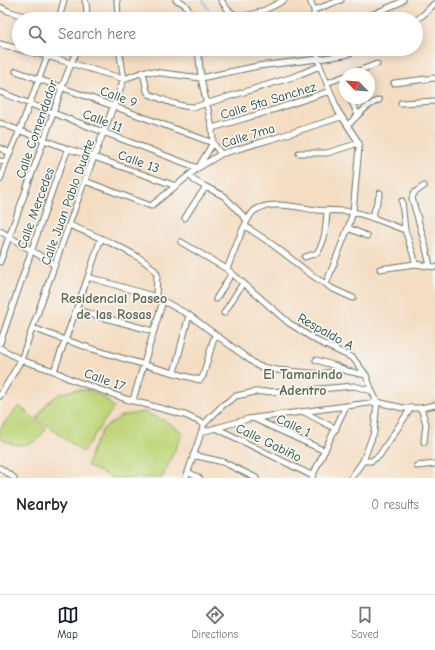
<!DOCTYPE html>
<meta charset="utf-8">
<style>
body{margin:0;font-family:"Comic Neue",sans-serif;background:#f2f2f2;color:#202124}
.compass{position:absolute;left:339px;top:68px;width:36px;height:36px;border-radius:50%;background:#fff;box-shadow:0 2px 10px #0003;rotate:295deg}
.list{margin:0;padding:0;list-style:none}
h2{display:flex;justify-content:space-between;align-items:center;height:52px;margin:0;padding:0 16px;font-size:17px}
h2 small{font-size:13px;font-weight:400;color:#757577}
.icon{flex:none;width:22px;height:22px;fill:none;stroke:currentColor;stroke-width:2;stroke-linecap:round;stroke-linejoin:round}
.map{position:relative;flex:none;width:435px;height:478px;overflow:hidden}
.search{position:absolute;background:#fff;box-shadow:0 2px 10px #0003;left:12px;right:12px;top:12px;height:44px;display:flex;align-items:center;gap:10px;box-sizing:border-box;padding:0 14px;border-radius:22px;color:#757577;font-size:15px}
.sheet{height:116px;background:#fff}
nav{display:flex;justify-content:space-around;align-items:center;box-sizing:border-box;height:56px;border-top:1px solid #e0e0e0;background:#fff;font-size:11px;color:#757577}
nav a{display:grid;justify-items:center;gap:2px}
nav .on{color:#111827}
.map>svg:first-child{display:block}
.green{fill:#bfd67a;stroke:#6f8a57}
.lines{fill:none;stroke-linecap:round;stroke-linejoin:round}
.stream{stroke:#64a1d5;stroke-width:1.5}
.street-casing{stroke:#6a7566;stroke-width:7}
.street{stroke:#fff;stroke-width:5}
.labels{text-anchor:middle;stroke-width:3.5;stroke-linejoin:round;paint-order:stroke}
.street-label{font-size:13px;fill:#1f3d34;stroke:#f6f6f2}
.neighbourhood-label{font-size:14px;font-weight:bold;fill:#606652;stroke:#f6f6f2}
</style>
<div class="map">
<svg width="435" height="478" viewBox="0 0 435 478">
<rect width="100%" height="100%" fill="#f6f6f2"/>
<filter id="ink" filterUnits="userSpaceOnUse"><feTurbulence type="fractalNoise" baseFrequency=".025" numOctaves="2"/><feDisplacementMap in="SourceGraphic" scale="8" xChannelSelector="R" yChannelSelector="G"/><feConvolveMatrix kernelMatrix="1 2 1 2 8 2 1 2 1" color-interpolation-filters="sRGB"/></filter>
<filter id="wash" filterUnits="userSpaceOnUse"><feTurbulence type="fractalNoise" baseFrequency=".012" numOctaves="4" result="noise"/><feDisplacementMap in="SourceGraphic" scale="16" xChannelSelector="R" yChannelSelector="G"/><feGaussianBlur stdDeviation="0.9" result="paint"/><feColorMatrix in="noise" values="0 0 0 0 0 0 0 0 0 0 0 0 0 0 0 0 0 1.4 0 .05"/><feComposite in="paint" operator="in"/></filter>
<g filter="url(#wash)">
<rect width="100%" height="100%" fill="#f4ddc2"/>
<path class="green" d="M73,390h17l14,8 10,9 -31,45 -46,-34 10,-15 12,-9z
M19,406l27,22c-3,4 -5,8 -8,11 -12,9 -27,8 -38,-2v-9z
M144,412l23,10 16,11 -21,45h-49l-26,-12 5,-16 11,-21 18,-13z"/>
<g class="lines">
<path class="stream" d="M203,0l9,15 5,4"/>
</g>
</g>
<g filter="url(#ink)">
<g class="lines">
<defs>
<path id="street" d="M85,0c2,6 2,13 1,19
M117,0l1,19
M176,0c10,2 13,11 17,19
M221,0c3,5 7,12 13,14 13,7 38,-7 50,-14
M310,0l4,10v9
M0,7l8,4 25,8
M314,10l27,-10
M118,17l43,2
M59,19l5,-19
M362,19l37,-16 4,-3
M416,20l7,-5 12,-12
M0,44l19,5
M19,49l28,7 77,23 22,-8 55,7 57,-12 60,-7 27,-4 14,-6
M188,49l10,1
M198,49l3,29 11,50 1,15 8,11
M317,49l1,10 2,7 18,45 21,32v4l-6,65 -5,16 19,8
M143,72l4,19 2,3c15,6 30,13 46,13l98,-30 27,-11
M350,74l27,-10
M327,83l18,-7
M394,83l41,-5
M0,92l53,21 145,55 15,-25 -100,-37 -97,-35
M401,103l34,-2
M358,115c7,-7 13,-12 21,-15
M0,123l68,26 26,8 82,29
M348,125l10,-10 -8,-17
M212,128l58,-17 60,-20
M0,148l10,5
M299,153h28l32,-10
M0,161l6,1
M0,180l6,-18 14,-32 30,-81
M85,181l66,25 47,-38 23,-14 51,-15 69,-22
M424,186l-10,7 -2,5 13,46 5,22
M206,187l18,9 23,24
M402,201l3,29
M185,218l10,-16 11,-15 -11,-6 -6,-6
M372,218l8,-25
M69,225c20,8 79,31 88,49l-1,23 4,3 2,4 -29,96
M245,226c12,8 25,16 36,25 15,11 28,24 45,33
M348,228l-22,56 5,4 22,10
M0,231l55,34
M181,242l32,19 14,8 62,54 28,18 36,17 13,17 6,16 5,11 -3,30 -11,29 -12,17
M305,257l12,-4c9,-13 9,-27 10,-43
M0,262l44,-122 18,-53 15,-38
M227,269c6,-14 17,-49 27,-58 15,-12 46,-3 63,-1 12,1 25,0 36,2 18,4 35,12 52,18l9,27 1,7 20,3
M380,269l35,-5
M88,277l68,20 33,18 69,51 19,4 45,4 21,-5
M216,299l16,-26
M76,310l77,21
M224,313l19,-30
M33,328c54,21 110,37 167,52l3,-4 12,-42
M0,343l55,-161 13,-33
M0,348l21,12 33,11 16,8 56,20 59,16 19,9
M316,360l20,6 11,5 19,4
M54,371l34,-94 13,-39
M174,373l15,-58
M0,396l21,-36 61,-172 42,-109 -5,-30
M421,408l5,16 -2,18
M304,412l32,17
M255,419l70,32
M216,428l97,48
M202,432l46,-13 98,-13 31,-4 26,6h18l14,-3
M193,455l30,7 33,16
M363,461h8l8,-5 32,-48
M417,466l18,-2
M0,468l14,10
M188,472l11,6
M312,477l34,-71
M186,478l18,-54 19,-19 13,-9 19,-4 41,-1 58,-5 18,5"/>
</defs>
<use href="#street" class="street-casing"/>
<use href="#street" class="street"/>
</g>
</g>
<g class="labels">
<g class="street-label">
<text transform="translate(119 96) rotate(20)" y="5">Calle 9</text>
<text transform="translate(268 100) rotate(-17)" y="5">Calle 5ta Sanchez</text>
<text transform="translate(103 120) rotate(21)" y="5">Calle 11</text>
<text transform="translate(36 129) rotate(-71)" y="5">Calle Comendador</text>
<text transform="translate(248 135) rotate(-17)" y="5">Calle 7ma</text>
<text transform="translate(139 161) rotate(20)" y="5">Calle 13</text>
<text transform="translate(67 202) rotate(-70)" y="5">Calle Juan Pablo Duarte</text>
<text transform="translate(35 208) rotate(-70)" y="5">Calle Mercedes</text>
<text transform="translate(326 331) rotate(29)" y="5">Respaldo A</text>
<text transform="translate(105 379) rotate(20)" y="5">Calle 17</text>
<text transform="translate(294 425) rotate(25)" y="5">Calle 1</text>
<text transform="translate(269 442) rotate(26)" y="5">Calle Gabiño</text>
</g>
<g class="neighbourhood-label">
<text x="114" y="303">Residencial Paseo<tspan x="114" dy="16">de las Rosas</tspan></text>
<text x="303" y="379">El Tamarindo<tspan x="303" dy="16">Adentro</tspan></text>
</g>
</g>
</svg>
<svg class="compass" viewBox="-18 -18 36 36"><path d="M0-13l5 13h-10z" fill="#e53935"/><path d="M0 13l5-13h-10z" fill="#757577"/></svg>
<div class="search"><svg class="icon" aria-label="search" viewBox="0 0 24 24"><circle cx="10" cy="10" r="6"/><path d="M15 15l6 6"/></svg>Search here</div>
</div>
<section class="sheet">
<h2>Nearby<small>0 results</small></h2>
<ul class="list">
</ul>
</section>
<nav>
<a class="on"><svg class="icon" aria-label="map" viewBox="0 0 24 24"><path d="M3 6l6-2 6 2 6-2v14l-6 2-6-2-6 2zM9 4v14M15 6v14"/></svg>Map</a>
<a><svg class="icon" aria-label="directions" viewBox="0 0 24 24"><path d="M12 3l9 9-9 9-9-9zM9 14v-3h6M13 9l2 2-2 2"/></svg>Directions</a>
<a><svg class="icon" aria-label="saved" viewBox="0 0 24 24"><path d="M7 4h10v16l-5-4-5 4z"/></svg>Saved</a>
</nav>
